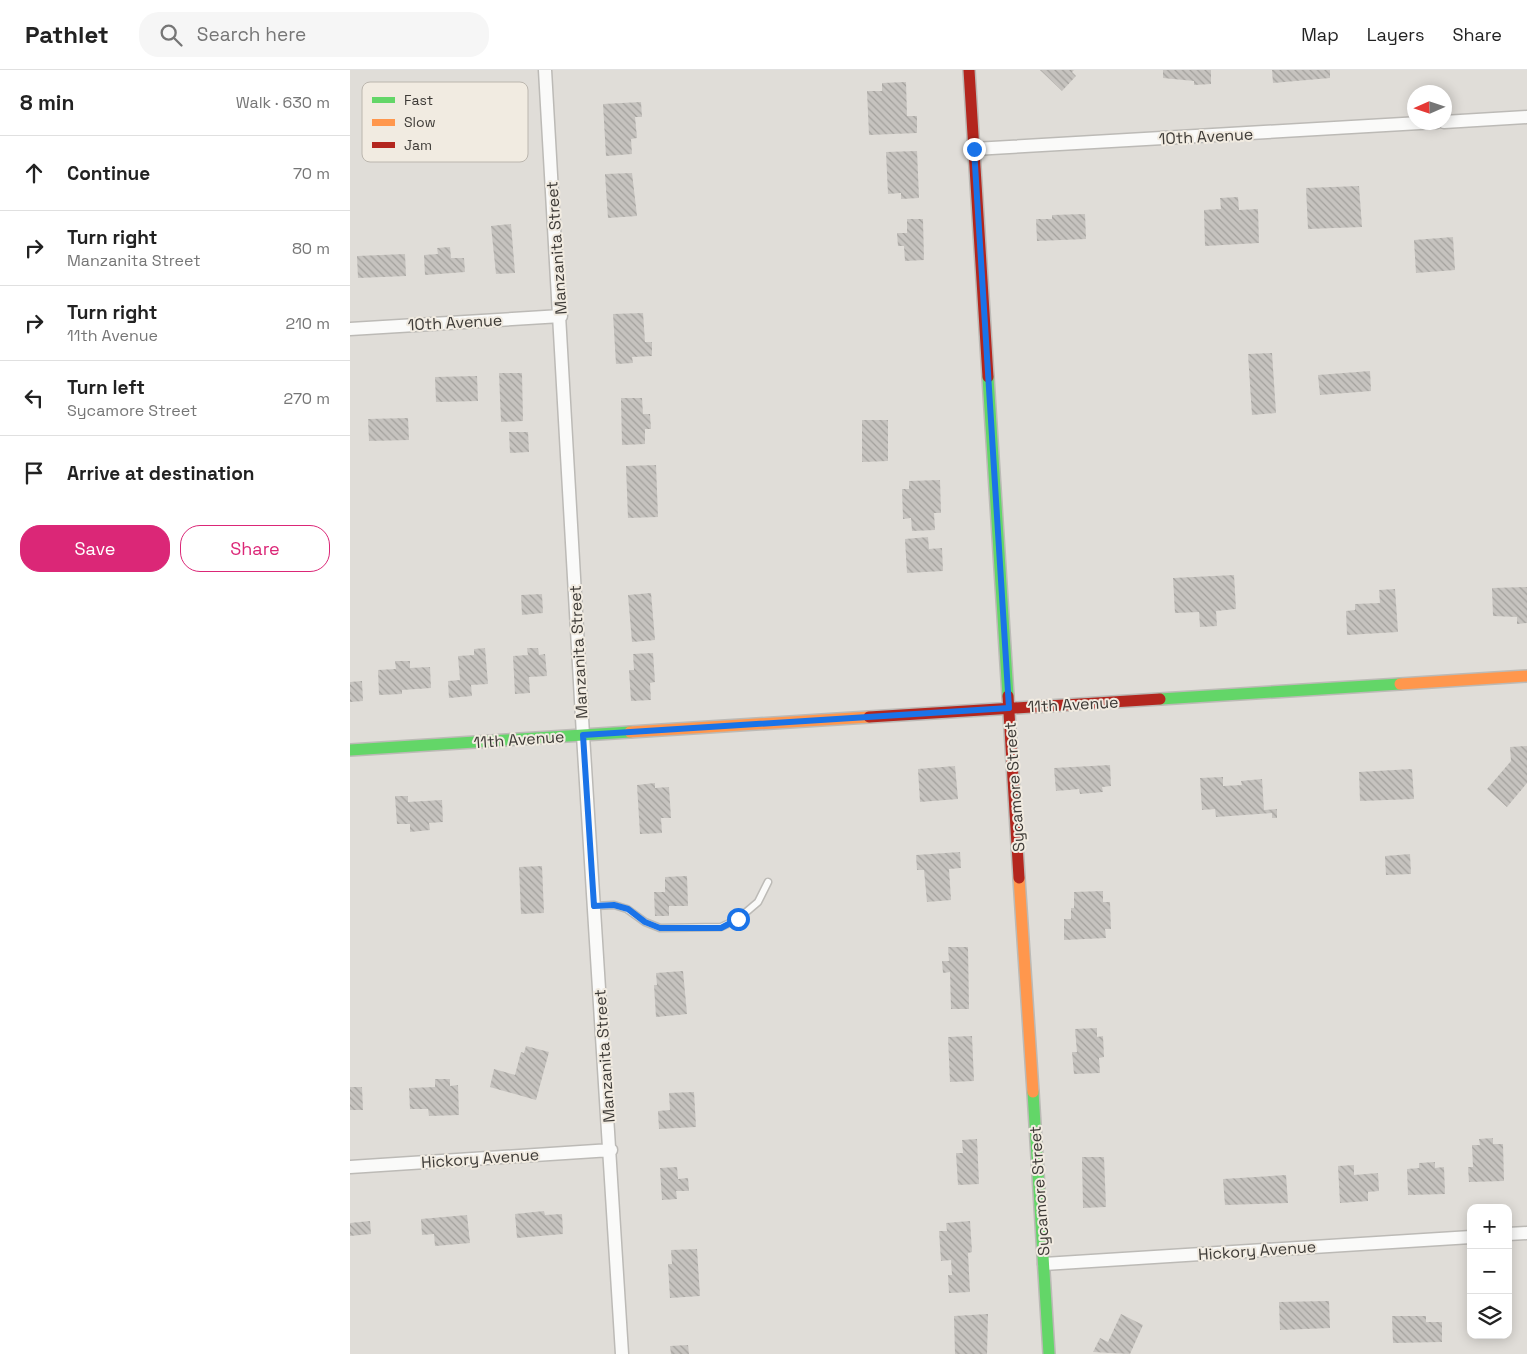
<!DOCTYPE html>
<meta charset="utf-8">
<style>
body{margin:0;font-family:"Space Grotesk",sans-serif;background:#f6f6f6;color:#222}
.controls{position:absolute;right:15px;bottom:15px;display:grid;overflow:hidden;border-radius:10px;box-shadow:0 2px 12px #0003}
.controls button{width:45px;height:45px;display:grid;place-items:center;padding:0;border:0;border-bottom:1px solid #e0e0e0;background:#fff;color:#222;font:25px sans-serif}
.compass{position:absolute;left:1057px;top:15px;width:45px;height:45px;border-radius:50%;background:#fff;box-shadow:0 2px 12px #0003;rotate:267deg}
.stop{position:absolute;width:15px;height:15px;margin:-11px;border:4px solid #1a73e8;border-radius:50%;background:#fff}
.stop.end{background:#1a73e8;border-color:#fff;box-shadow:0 1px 5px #0008}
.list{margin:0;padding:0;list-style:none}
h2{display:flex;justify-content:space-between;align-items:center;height:65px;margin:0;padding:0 20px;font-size:21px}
h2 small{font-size:16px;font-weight:400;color:#767676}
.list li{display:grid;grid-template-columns:32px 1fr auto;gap:15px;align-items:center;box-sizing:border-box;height:75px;padding:0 20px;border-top:1px solid #e0e0e0}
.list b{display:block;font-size:19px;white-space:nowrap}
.list p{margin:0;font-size:16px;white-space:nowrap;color:#767676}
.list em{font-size:16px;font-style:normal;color:#767676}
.actions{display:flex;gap:10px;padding:15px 20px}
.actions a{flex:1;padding:11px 0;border:1px solid #db2777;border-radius:20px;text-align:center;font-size:18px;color:#db2777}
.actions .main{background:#db2777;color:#fff}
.icon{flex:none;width:28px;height:28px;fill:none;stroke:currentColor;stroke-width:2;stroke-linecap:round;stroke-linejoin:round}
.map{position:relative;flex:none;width:1177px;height:1284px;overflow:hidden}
header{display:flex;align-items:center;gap:30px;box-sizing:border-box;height:70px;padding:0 25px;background:#fff;border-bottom:1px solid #e0e0e0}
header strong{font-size:24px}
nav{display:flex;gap:28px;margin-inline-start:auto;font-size:18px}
.search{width:350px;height:45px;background:#f6f6f6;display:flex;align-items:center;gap:12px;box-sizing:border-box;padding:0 18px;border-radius:20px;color:#767676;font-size:19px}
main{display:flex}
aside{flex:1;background:#fff}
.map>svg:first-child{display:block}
.building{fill:url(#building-back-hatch)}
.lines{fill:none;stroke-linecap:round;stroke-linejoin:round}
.lane-casing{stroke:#bcbab6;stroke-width:9}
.street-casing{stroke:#bcbab6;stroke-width:15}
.fast-casing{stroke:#bcbab6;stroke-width:14}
.slow-casing{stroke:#bcbab6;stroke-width:14}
.jam-casing{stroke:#bcbab6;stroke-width:14}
.lane{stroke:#fafaf9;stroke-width:6}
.street{stroke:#fafaf9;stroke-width:12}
.fast{stroke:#63d668;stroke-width:11}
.slow{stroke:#ff974d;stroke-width:11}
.jam{stroke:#b3261e;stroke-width:11}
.route{stroke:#1a73e8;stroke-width:6}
.labels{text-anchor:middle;stroke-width:4;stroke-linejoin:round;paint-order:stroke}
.street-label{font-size:16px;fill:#3e3b37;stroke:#f1ebe1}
.key{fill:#f1ebe1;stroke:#bbb6ae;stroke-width:1}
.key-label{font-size:14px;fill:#3e3b37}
</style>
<header>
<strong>Pathlet</strong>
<div class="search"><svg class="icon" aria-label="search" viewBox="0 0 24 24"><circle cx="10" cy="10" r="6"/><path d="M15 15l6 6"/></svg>Search here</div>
<nav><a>Map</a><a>Layers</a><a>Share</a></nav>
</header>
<main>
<aside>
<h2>8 min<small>Walk · 630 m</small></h2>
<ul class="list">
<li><svg class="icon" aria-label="ahead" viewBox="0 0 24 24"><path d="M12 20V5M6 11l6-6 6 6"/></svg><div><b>Continue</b></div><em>70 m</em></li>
<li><svg class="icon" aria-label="right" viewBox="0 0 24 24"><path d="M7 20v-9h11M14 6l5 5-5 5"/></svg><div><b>Turn right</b><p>Manzanita Street</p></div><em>80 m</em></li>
<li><svg class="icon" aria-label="right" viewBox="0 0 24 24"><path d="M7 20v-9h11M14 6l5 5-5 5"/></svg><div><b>Turn right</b><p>11th Avenue</p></div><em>210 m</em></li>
<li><svg class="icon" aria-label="left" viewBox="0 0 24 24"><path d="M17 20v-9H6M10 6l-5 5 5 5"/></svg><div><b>Turn left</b><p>Sycamore Street</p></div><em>270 m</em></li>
<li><svg class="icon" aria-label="arrive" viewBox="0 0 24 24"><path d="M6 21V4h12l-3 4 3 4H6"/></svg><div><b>Arrive at destination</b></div></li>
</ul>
<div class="actions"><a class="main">Save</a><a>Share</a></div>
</aside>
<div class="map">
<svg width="1177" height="1284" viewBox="0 0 1177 1284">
<defs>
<pattern id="building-back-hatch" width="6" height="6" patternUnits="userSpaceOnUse" patternTransform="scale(1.25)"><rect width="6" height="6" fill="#c6c3bf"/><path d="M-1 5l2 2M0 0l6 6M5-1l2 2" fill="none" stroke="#a2a09c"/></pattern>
</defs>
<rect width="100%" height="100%" fill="#e0ddd8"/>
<path class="building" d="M690,0h34l-2,2 4,4 -14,15z
M813,0h48v14l-17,1v-4l-31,-3z
M922,0h58v8l-57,5z
M556,12l1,34h10v17l-48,2 -2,-44h15v-8z
M291,32l1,15h-7l2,21 -6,1 1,15 -26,2 -3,-52z
M567,81l2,47 -18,1v-6l-13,1 -2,-42z
M282,103l5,43 -29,2 -3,-44z
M1009,116l3,41 -54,2 -2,-41z
M888,127l1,13 19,-1 1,34 -54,3 -1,-36 17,-1 -1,-11z
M735,144l1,25 -49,2 -1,-22h16v-4z
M557,149h16l1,41 -19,1 -1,-15h-6l-1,-13h10z
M161,154l4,49 -19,1 -5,-48z
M1103,167l2,33 -39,3 -2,-33z
M100,177l1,11h13l1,14 -40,3 -1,-20 14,-1 -1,-6z
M55,184l1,22 -48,2 -1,-22z
M293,243l2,29h7v14l-20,1 1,6 -17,1 -3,-50z
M922,283l4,60 -24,2 -4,-61z
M1020,301l1,20 -51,4 -2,-20z
M149,303h23l1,48 -22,1z
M127,306l1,25 -42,1 -1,-25z
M271,328h21l1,16h7l1,15h-6v15l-23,1z
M58,348l1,22 -40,1 -1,-22z
M512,350h26v41l-26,1z
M159,362h19l1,20 -19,1z
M306,395l2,52 -30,1 -2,-52z
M590,410l1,33h-7l1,17 -23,1 -1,-13 -8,1 -1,-30h7v-8z
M578,467l1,12 13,-1 1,23 -36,2 -2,-34z
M884,505l2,34 -20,2 1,15 -17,1 -1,-15 -24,1 -2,-35z
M1177,517v36l-10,1v-7l-24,-1 -1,-28z
M1045,519l3,43 -51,3 -1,-24 9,-1v-6l25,-1 -1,-13z
M301,523l4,47 -23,2 -4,-47z
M192,524l1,19 -21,2 -1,-20z
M135,578l3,36 -17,1 1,11 -23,2 -1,-17 12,-1 -2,-24 16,-1v-6z
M177,578h11l1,7 6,-1 2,22 -18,1 1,16 -15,1 -2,-38 15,-1z
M303,583l2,29 -5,1 1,17 -20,1 -2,-31h5l-1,-16z
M45,591h15v7l20,-1 1,21 -29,2v4l-23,1 -1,-25 18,-1z
M12,611l1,20 -13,1v-20z
M1177,676v37l-20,24 -20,-18 24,-28 -1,-14z
M760,695l1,21 -9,1 1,5 -23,2 -1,-5 -23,2 -2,-23z
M605,696l3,33 -38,3 -2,-33z
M1062,699l2,30 -54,2 -1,-29z
M873,707v9l19,-1 -1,-4 21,-2 2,31 13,-1v9h-5v-5l-56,4 -1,-8 -13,1 -2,-32z
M305,713v5l14,-1 2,31h-10l1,15 -22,1 -3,-49z
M45,726h13v6l34,-2 1,22 -14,1 1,7 -20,2v-8h-13z
M610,782l1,16 -12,1 2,31 -24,2 -3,-32h-7l-1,-15z
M1060,784l1,20 -25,1 -1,-19z
M192,796l2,47 -23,1 -2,-47z
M337,806l1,30h-19v10h-14l-1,-24h11v-15z
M753,821v11h7l1,27h-6l1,9 -42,2v-21h7v-11h3v-16z
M598,877h20l1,62h-18l-1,-37 -7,1 -1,-12h7z
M333,901l4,43 -31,3 -2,-32h3l-1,-12z
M747,958v9l6,-1 1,21 -5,1 1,15 -26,1 -2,-22h5l-2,-23z
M622,966l2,45 -24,1 -2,-45z
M176,976l23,6 -13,48 -46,-13 4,-18 21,6 6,-23 3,1z
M85,1009h15v7l8,-1 1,30 -30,1 -1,-7h-18l-1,-21 26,-1z
M0,1017h12l1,23h-13z
M344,1022l2,35 -37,2 -1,-18 12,-1 -1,-17z
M1143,1068v6h10l1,37 -35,1 -1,-15h5l-1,-22h8l-1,-6z
M627,1069l2,45 -21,1 -2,-32h7l-1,-13z
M732,1087h22l2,50 -23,1z
M1085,1092v6l9,-1 1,27 -37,1 -1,-26 12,-1v-5z
M1004,1095v10l24,-2 1,18 -11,1v9l-28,2 -2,-37z
M327,1097l1,12 10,-1 1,13h-13l1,8 -15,1 -2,-32z
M936,1105l2,28 -63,2 -2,-26z
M194,1141l1,4 17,-1 1,20 -46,4 -2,-24z
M117,1145l3,28 -35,3 -1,-12 -12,1 -1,-16z
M20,1151l1,13 -21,2v-13z
M620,1151l2,31 -4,1 2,39 -21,1 -1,-18h4l-1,-15 -10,1 -2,-30h8l-1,-8z
M347,1179l3,47 -30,2 -2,-34h4l-1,-14z
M979,1231l1,27 -50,2 -1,-28z
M638,1244l-1,40h-32l-1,-38z
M771,1244l22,11 -13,29 -37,-2 7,-14 8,4z
M1042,1246h34v6h16v20l-49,1z
M338,1275l1,9h-18l-1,-8z"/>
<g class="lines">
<defs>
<path id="lane" d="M244,836l20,-1 13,4 18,13 15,6 61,-1 17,-8 20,-17 10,-20"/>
<path id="street" d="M195,0l38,665 39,619
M1094,52l83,-5
M624,79l463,-27
M0,259l211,-13
M0,1097l261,-17
M1158,1164l19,-1
M694,1194l427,-27"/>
<path id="fast" d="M638,307l20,319
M810,629l240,-15
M0,680l280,-18
M683,1022l16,262"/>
<path id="slow" d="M1050,614l127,-8
M280,662l239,-15
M669,808l14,214"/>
<path id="jam" d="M619,0l19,307
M658,626l11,182
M519,647l291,-18"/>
</defs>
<use href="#lane" class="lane-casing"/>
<use href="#street" class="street-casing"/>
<use href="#fast" class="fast-casing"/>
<use href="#slow" class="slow-casing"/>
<use href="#jam" class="jam-casing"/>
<use href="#lane" class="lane"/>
<use href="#street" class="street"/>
<use href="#fast" class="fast"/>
<use href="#slow" class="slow"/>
<use href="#jam" class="jam"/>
</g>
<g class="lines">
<path class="route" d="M388,849l-17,9h-61l-15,-6 -17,-13 -14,-4 -20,1 -11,-171 426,-27 -35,-559"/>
</g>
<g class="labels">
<g class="street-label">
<text transform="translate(856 66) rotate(-3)" y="6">10th Avenue</text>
<text transform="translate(206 178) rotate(-94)" y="6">Manzanita Street</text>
<text transform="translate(105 252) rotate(-3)" y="6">10th Avenue</text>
<text transform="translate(228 582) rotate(-93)" y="6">Manzanita Street</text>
<text transform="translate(723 634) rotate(-3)" y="6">11th Avenue</text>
<text transform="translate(169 669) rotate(-4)" y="6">11th Avenue</text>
<text transform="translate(664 717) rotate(-94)" y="6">Sycamore Street</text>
<text transform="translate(254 986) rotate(-94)" y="6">Manzanita Street</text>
<text transform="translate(130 1088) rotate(-4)" y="6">Hickory Avenue</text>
<text transform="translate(689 1121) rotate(-94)" y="6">Sycamore Street</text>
<text transform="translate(907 1180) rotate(-4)" y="6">Hickory Avenue</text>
</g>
</g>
<rect x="12" y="12" width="166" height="80" rx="8" class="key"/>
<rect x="22" y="27" width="23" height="6" fill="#63d668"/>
<rect x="22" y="49" width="23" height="7" fill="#ff974d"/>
<rect x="22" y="72" width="23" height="6" fill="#b3261e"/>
<g class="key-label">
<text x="54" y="35">Fast</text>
<text x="54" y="57">Slow</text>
<text x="54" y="80">Jam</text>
</g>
</svg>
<div class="controls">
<button>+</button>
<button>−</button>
<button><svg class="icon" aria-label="layers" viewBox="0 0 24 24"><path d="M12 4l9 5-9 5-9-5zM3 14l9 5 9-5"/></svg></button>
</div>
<svg class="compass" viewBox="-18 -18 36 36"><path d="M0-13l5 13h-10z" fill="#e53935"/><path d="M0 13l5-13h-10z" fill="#767676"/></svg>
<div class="stop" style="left:388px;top:849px"></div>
<div class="stop end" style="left:624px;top:79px"></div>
</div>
</main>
